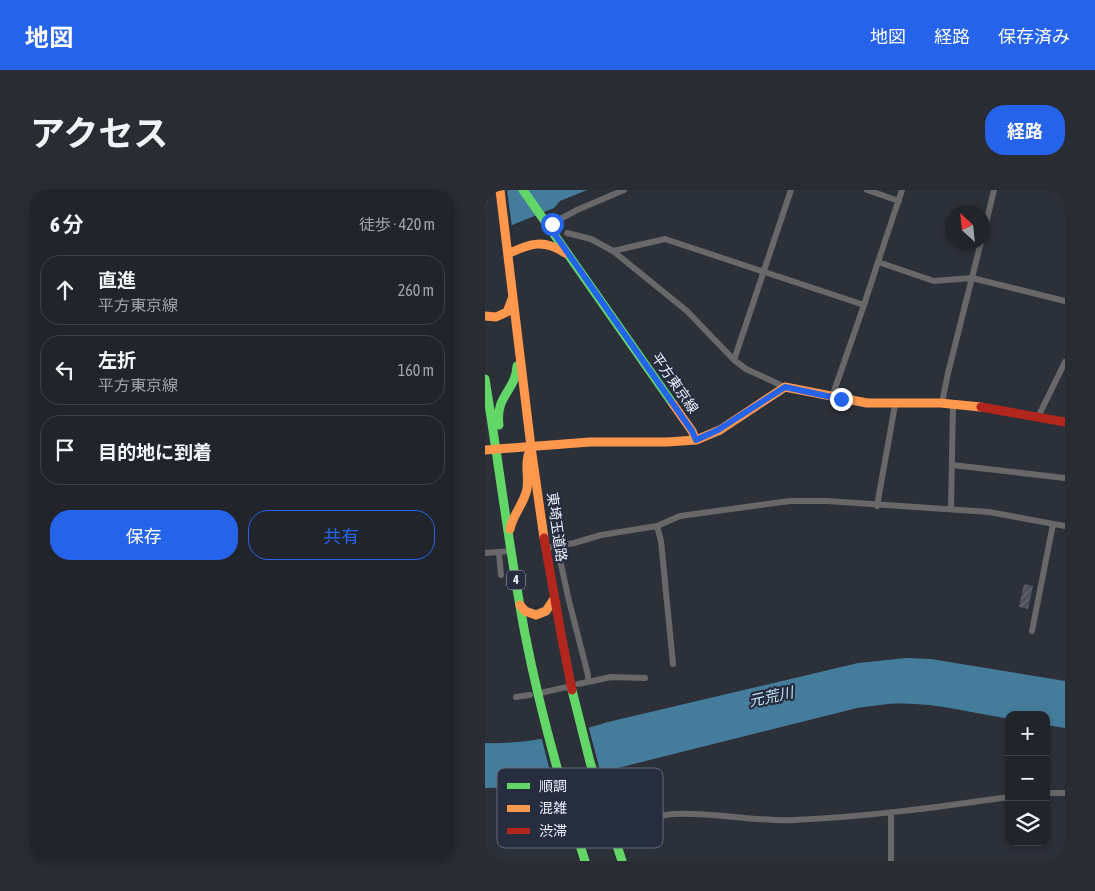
<!DOCTYPE html>
<html lang="ja">
<meta charset="utf-8">
<style>
body{margin:0;font-family:"Asap Condensed","Noto Sans JP",sans-serif;background:#292c33;color:#f1f3f6}
.controls{position:absolute;right:15px;bottom:15px;display:grid;overflow:hidden;border-radius:10px;box-shadow:0 2px 8px #0003}
.controls button{width:45px;height:45px;display:grid;place-items:center;padding:0;border:0;border-bottom:1px solid #3e4147;background:#21242b;color:#f1f3f6;font:25px sans-serif}
.compass{position:absolute;left:460px;top:15px;width:45px;height:45px;border-radius:50%;background:#21242b;box-shadow:0 2px 8px #0003;rotate:333deg}
.stop{position:absolute;width:15px;height:15px;margin:-11px;border:4px solid #2563eb;border-radius:50%;background:#fff}
.stop.end{background:#2563eb;border-color:#fff;box-shadow:0 1px 5px #0008}
.list{margin:0;padding:0;list-style:none}
h2{display:flex;justify-content:space-between;align-items:center;height:65px;margin:0;padding:0 20px;font-size:21px}
h2 small{font-size:16px;font-weight:400;color:#a2a4a9}
.list li{display:grid;grid-template-columns:32px 1fr auto;gap:15px;align-items:center;box-sizing:border-box;height:70px;margin:0 10px 10px;padding:0 10px;border:1px solid #3e4147;border-radius:20px}
.list b{display:block;font-size:19px;white-space:nowrap}
.list p{margin:0;font-size:16px;white-space:nowrap;color:#a2a4a9}
.list em{font-size:16px;font-style:normal;color:#a2a4a9}
.actions{display:flex;gap:10px;padding:15px 20px}
.actions a{flex:1;padding:11px 0;border:1px solid #2563eb;border-radius:20px;text-align:center;font-size:18px;color:#2563eb}
.actions .main{background:#2563eb;color:#fff}
.icon{flex:none;width:28px;height:28px;fill:none;stroke:currentColor;stroke-width:2;stroke-linecap:round;stroke-linejoin:round}
.map{position:relative;flex:none;width:580px;height:671px;overflow:hidden;border-radius:20px}
header{display:flex;align-items:center;gap:30px;box-sizing:border-box;height:70px;padding:0 25px;background:#2563eb;color:#fff}
header strong{font-size:24px}
nav{display:flex;gap:28px;margin-inline-start:auto;font-size:18px}
.intro{display:flex;align-items:center;justify-content:space-between;box-sizing:border-box;height:120px;padding:0 30px}
h1{margin:0;font-size:35px}
.button{padding:12px 22px;border-radius:20px;background:#2563eb;color:#fff;font-size:18px;font-weight:700}
main{display:flex;gap:30px;padding:0 30px}
aside{flex:1;background:#21242b;border-radius:20px;box-shadow:0 2px 8px #0003}
.map>svg:first-child{display:block}
.water{fill:#457c9c}
.pier{fill:#2c3039}
.building{fill:url(#building-hatch)}
.lines{fill:none;stroke-linecap:round;stroke-linejoin:round}
.street{stroke:#686769;stroke-width:6}
.fast{stroke:#63d668;stroke-width:9}
.slow{stroke:#ff974d;stroke-width:9}
.jam{stroke:#b3261e;stroke-width:9}
.route{stroke:#2563eb;stroke-width:6}
.labels{text-anchor:middle;stroke-width:4.5;stroke-linejoin:round;paint-order:stroke}
.shield{fill:#262d3f;stroke:#b1b6c4;stroke-width:1}
.shield-label{font-size:12px;font-weight:bold;fill:#ecf1fd}
.street-label{font-size:14px;fill:#ecf1fd;stroke:#262d3f}
.water-label{font-size:15px;font-style:italic;fill:#c1e2f7;stroke:#262d3f}
.key{fill:#262d3f;stroke:#616878;stroke-width:1}
.key-label{font-size:14px;fill:#ecf1fd}
</style>
<header>
<strong>地図</strong>
<nav><a>地図</a><a>経路</a><a>保存済み</a></nav>
</header>
<div class="intro"><h1>アクセス</h1><a class="button">経路</a></div>
<main>
<aside>
<h2>6 分<small>徒歩 · 420 m</small></h2>
<ul class="list">
<li><svg class="icon" aria-label="ahead" viewBox="0 0 24 24"><path d="M12 20V5M6 11l6-6 6 6"/></svg><div><b>直進</b><p>平方東京線</p></div><em>260 m</em></li>
<li><svg class="icon" aria-label="left" viewBox="0 0 24 24"><path d="M17 20v-9H6M10 6l-5 5 5 5"/></svg><div><b>左折</b><p>平方東京線</p></div><em>160 m</em></li>
<li><svg class="icon" aria-label="arrive" viewBox="0 0 24 24"><path d="M6 21V4h12l-3 4 3 4H6"/></svg><div><b>目的地に到着</b></div></li>
</ul>
<div class="actions"><a class="main">保存</a><a>共有</a></div>
</aside>
<div class="map">
<svg width="580" height="671" viewBox="0 0 580 671">
<defs>
<pattern id="building-hatch" width="6" height="6" patternUnits="userSpaceOnUse" patternTransform="scale(1.25)"><rect width="6" height="6" fill="#4d4f5d"/><path d="M-1 1l2-2M0 6l6-6M5 7l2-2" fill="none" stroke="#676975"/></pattern>
</defs>
<rect width="100%" height="100%" fill="#2c3039"/>
<path class="water" d="M24,0h78l-27,11 -6,7 -69,28v-36z
M421,468l25,1 134,22v47l-19,-3v-10h-37v4c-40,-7 -81,-18 -121,-15 -11,1 -21,3 -31,4l-251,63 -83,16 -38,1v-45c42,2 83,-9 123,-21l250,-59z"/>
<path class="pier" d="M18,0h4l5,38 -27,11v-41z
M103,535l13,49 -48,9 -12,-47 26,-4z"/>
<path class="building" d="M539,394l9,2 -5,23 -9,-2z"/>
<g class="lines">
<path class="street" d="M382,0l32,11
M64,35l28,-15 47,-20
M82,43l24,6 22,12 74,60 47,49 12,9 39,18
M498,46l11,-46
M128,61l52,-12 199,66 14,-43 56,19 38,-3 93,23
M393,72l24,-72
M249,170l57,-170
M347,207l32,-92
M457,213l6,-30 33,-131
M553,227l27,-55
M467,275l113,13
M392,316l18,-101
M466,319l2,-105
M172,336l4,15 12,123
M72,356l12,55 19,74v7l-10,2
M61,358l28,-5 27,-8 56,-9 23,-10 110,-15h37l162,11 76,14
M0,363l26,-2
M14,363l2,22
M547,441l21,-107
M103,492l23,-5 34,1
M55,503l27,-6
M31,507l14,-2
M561,603h19
M406,622v49
M136,623l5,14c15,-4 31,-12 47,-13 41,-2 81,8 121,6 72,-3 144,-13 215,-23"/>
<path class="fast" d="M38,0l150,214
M0,189c14,85 24,170 40,255 15,77 36,152 60,227
M14,235c-4,-30 17,-34 18,-59
M87,500l18,72 32,99"/>
<path class="slow" d="M15,0l31,257 13,91
M23,64c22,-11 36,-15 57,-1
M0,126l11,1 11,-5 5,-13
M188,214l19,27 4,9 24,-10 65,-43 82,16h73l41,4
M0,260l105,-8h77l29,-2
M25,339c3,-15 14,-25 17,-40 2,-13 -3,-26 3,-39
M35,415l5,6 11,4 10,-4 8,-12"/>
<path class="jam" d="M496,217l84,15
M59,348l18,101 10,51"/>
</g>
<g class="lines">
<path class="route" d="M67,34l-3,2 143,205 4,9 22,-10 67,-43 56,12"/>
</g>
<g class="labels">
<rect class="shield" x="22" y="380.5" width="18" height="19" rx="4"/>
<g class="shield-label">
<text x="31" y="394">4</text>
</g>
<g class="street-label">
<text transform="translate(190 193) rotate(55)" y="5">平方東京線</text>
<text transform="translate(72 337) rotate(82)" y="5">東埼玉道路</text>
</g>
<g class="water-label">
<text transform="translate(286 507) rotate(-12)" y="5">元荒川</text>
</g>
</g>
<rect x="12" y="578" width="166" height="80" rx="8" class="key"/>
<rect x="22" y="593" width="23" height="6" fill="#63d668"/>
<rect x="22" y="615" width="23" height="7" fill="#ff974d"/>
<rect x="22" y="638" width="23" height="6" fill="#b3261e"/>
<g class="key-label">
<text x="54" y="601">順調</text>
<text x="54" y="623">混雑</text>
<text x="54" y="646">渋滞</text>
</g>
</svg>
<div class="controls">
<button>+</button>
<button>−</button>
<button><svg class="icon" aria-label="layers" viewBox="0 0 24 24"><path d="M12 4l9 5-9 5-9-5zM3 14l9 5 9-5"/></svg></button>
</div>
<svg class="compass" viewBox="-18 -18 36 36"><path d="M0-13l5 13h-10z" fill="#e53935"/><path d="M0 13l5-13h-10z" fill="#a2a4a9"/></svg>
<div class="stop" style="left:67px;top:34px"></div>
<div class="stop end" style="left:356px;top:209px"></div>
</div>
</main>
